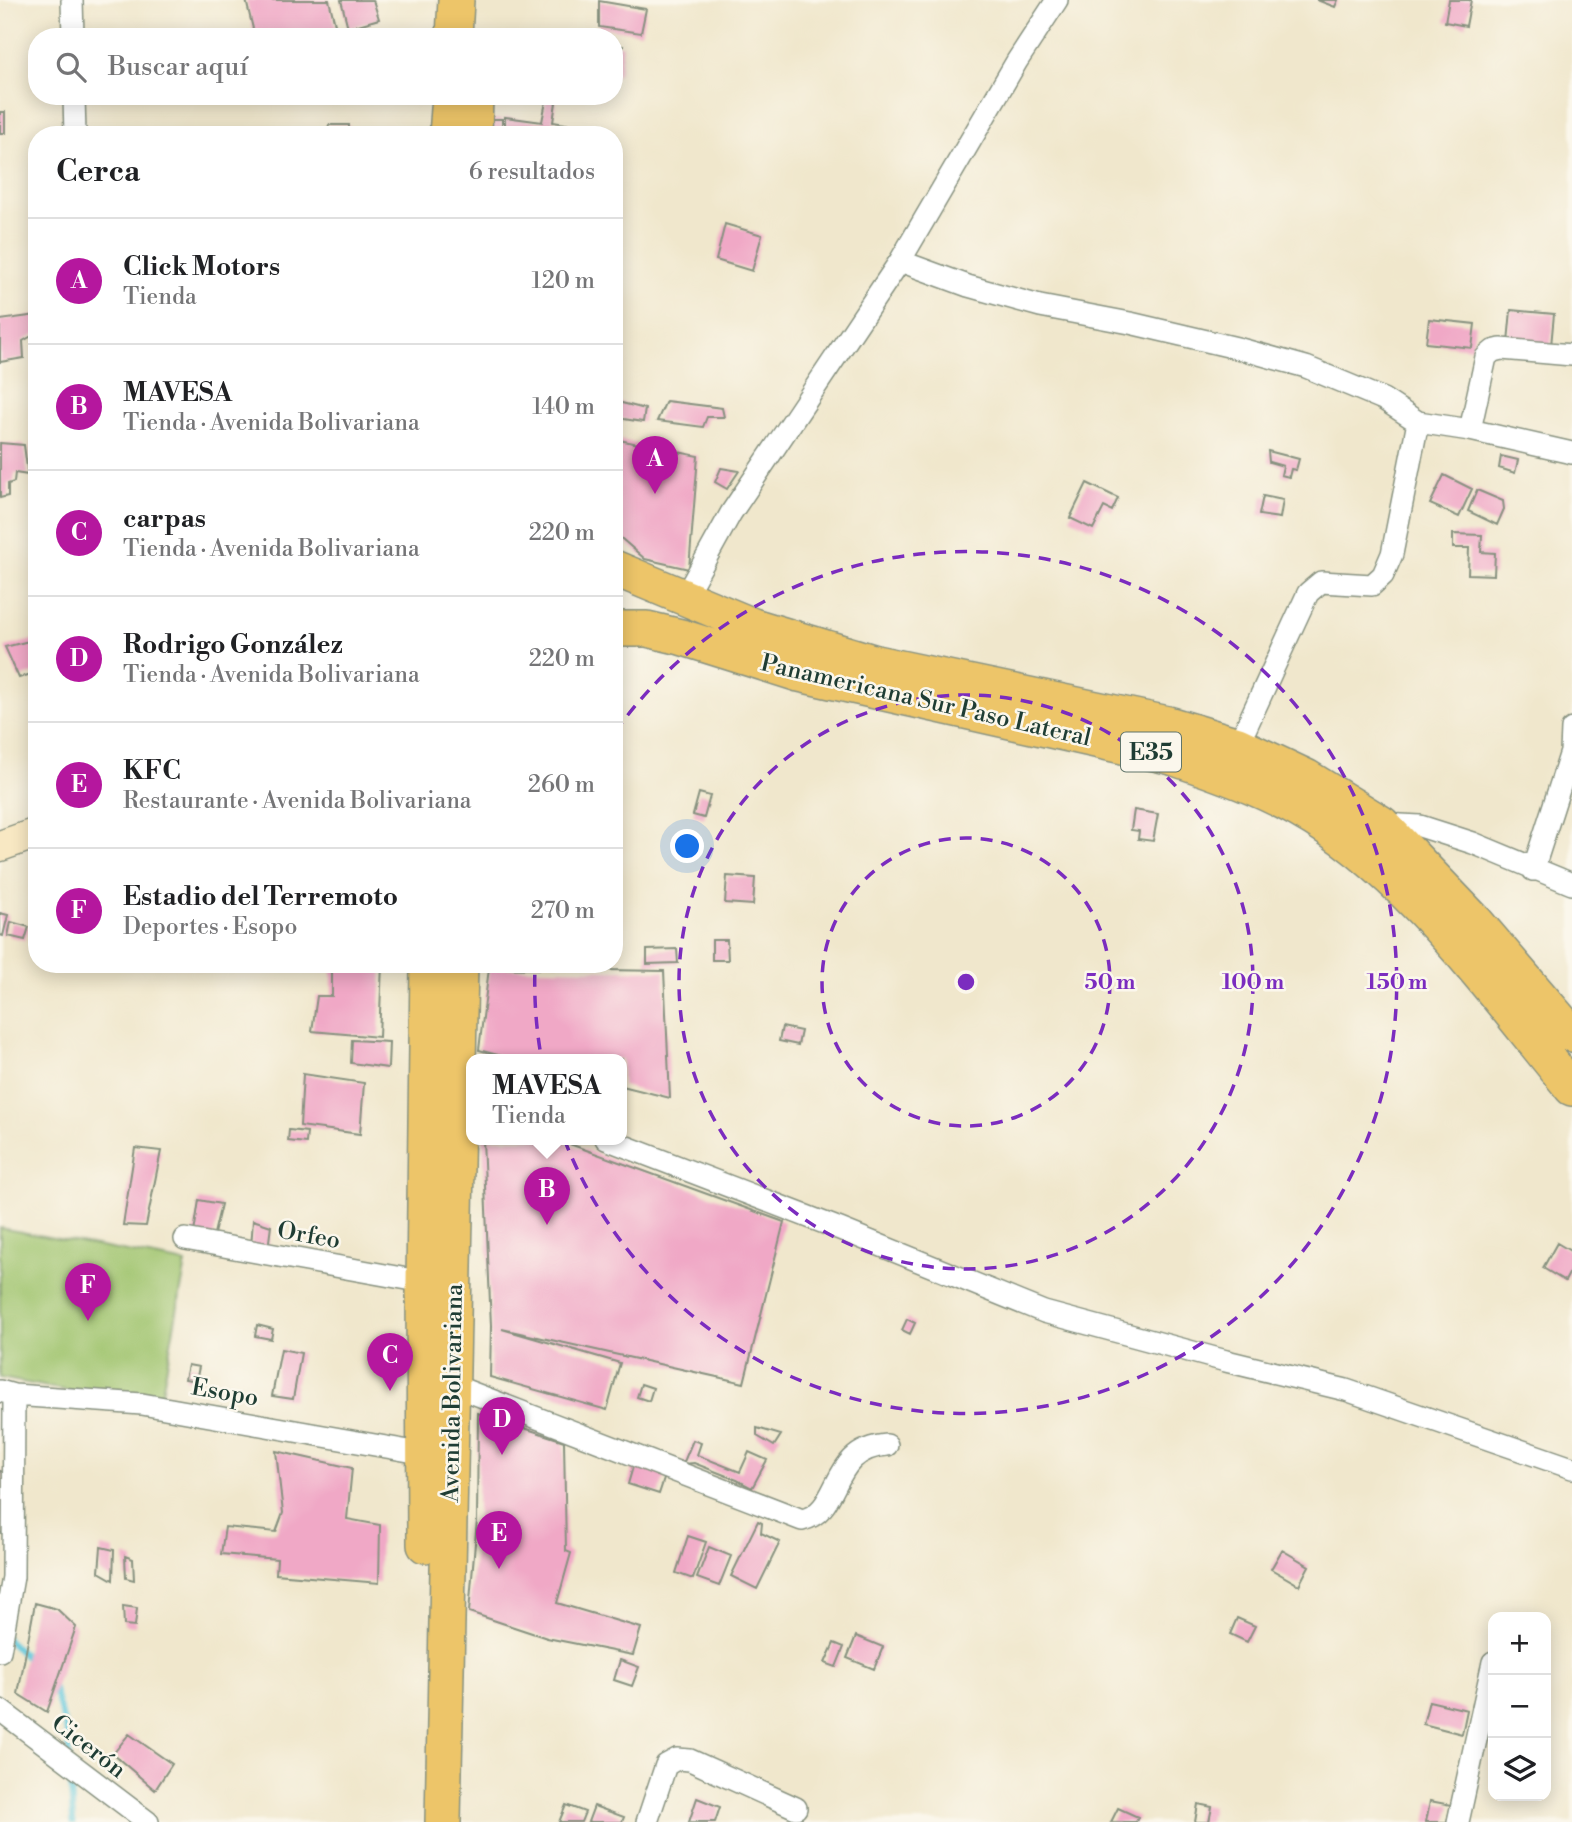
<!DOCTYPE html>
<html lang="es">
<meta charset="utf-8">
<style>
body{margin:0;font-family:"Libre Bodoni",serif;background:#f6f6f6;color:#202124}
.controls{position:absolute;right:21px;bottom:21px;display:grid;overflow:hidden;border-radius:14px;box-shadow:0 4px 18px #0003}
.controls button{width:63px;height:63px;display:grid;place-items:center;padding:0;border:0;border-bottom:2px solid #e0e0e0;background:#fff;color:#202124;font:35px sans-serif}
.you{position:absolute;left:688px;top:847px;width:24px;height:24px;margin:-18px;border:5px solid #fff;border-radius:50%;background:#1a73e8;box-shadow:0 0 0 10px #1a73e833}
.badge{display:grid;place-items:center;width:46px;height:46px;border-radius:50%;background:#b5179e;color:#fff;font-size:23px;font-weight:700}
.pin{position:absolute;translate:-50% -58px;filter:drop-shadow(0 2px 4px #0008)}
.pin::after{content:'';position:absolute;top:37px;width:24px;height:21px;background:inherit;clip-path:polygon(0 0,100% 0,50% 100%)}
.popup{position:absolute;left:466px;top:1054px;width:161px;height:91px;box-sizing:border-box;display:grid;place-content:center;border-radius:14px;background:#fff;filter:drop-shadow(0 2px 5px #0005);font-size:23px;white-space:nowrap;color:#757577}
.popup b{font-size:26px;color:#202124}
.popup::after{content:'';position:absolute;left:50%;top:100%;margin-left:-14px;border:14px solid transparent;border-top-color:#fff}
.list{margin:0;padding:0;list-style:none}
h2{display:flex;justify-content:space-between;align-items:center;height:91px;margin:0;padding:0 28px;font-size:30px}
h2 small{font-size:23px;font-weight:400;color:#757577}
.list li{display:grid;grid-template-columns:46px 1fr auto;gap:21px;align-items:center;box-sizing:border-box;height:126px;padding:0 28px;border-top:2px solid #e0e0e0}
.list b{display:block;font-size:26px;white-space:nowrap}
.list p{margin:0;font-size:23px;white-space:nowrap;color:#757577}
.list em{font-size:23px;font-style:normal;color:#757577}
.icon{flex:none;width:38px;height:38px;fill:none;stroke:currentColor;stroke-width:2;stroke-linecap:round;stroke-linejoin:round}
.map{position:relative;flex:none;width:1572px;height:1822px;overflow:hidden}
.search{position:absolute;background:#fff;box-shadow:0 4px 18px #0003;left:28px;top:28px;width:595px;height:77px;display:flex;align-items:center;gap:18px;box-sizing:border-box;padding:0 24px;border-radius:28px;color:#757577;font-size:26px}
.panel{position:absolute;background:#fff;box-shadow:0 4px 18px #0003;left:28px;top:126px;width:595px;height:847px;border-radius:28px}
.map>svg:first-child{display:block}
.green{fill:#a1c56f;stroke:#608152;stroke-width:2}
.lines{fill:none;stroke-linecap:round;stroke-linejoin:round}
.stream{stroke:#5fc7db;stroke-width:6}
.building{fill:#f0a8c6}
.minor-casing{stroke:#889280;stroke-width:24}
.secondary-casing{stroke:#889280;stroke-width:33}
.trunk-casing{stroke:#889280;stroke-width:38}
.minor{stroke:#fff;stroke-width:21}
.secondary{stroke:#f8e8c3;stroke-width:30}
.trunk{stroke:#edc569;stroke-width:35}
.ring{fill:none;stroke:#7b2cbf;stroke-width:3.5;stroke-dasharray:12 9}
.labels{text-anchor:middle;stroke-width:5;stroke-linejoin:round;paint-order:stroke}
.shield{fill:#fbf7ec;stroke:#61756b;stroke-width:2}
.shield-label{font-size:23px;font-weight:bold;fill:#1f3d34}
.street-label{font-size:24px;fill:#1f3d34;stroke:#fbf7ec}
.centre{fill:#7b2cbf;stroke:#fbf7ec;stroke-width:3.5}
.ring-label{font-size:21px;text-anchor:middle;font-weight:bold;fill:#7b2cbf;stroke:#fbf7ec;stroke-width:5;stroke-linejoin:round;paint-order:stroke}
</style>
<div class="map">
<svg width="1572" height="1822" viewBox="0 0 1572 1822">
<rect width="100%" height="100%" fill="#fbf7ec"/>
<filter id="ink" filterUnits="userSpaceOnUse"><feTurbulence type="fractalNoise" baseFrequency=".0143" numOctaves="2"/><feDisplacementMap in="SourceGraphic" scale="14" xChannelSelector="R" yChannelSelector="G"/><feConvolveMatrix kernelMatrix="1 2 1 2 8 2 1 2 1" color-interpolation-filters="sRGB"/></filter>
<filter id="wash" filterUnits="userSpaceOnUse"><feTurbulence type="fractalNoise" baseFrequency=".00686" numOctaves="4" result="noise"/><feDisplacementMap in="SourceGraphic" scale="28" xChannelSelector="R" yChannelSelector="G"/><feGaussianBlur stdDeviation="1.57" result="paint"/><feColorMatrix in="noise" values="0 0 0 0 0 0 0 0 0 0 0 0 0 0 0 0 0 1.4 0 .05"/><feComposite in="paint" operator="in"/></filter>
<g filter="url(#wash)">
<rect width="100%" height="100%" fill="#f0e7cc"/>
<path class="green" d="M0,1228l186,35 -27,145 -159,-30z"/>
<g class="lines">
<path class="stream" d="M7,1639l23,22
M52,1683l16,53 1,21
M70,1768l3,54"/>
</g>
<g id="blocks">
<path class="building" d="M246,0h83l9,37h-83z
M341,0h32l6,19 -31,9z
M1317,0h21l-3,7z
M1449,0h22l-5,26 -21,-4z
M599,1l47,8 -5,24 -42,-6z
M614,44l9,2 -4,28 -5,3z
M547,96h10l-4,26 50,8v5h-98v-18l37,5z
M0,112h5v21h-5z
M488,119h14v16h-14z
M329,125h20v10h-23z
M725,224l37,11 -10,36 -36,-11z
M1511,310l43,4 -3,32 -43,-4z
M37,315v18l-14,8 1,17 -24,4v-42z
M1429,319l46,5 -3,24 -46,-5z
M666,401l56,7 2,9h-17l-4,10 -46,-6z
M618,402l27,7 -2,13 -26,-4z
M614,439l84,17 -9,113 -44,-10 -31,-27z
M37,442v14l-7,1 1,-14z
M0,443l24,2 4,30 -13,-2 -1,9 -6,2v12l-8,2z
M1268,451l31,8 -3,11 -5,-1 -2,8 -8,-2 2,-9 -14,-4z
M1501,456l17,4 -3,13 -16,-5z
M721,468l18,3 -12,18 -12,-7z
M1444,475l28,14 -13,28 -29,-13z
M1087,483l31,15 -6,13 -8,-4 -11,22 -23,-11z
M1477,490l26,11 1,8 -7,16 -29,-14z
M1263,496l20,4 -3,18 -21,-3z
M1453,534l29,1 -1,17 14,1 -1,22 -26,-1 1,-26h-16z
M37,639v33l-18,6 -14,-31z
M699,793l11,3 -6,22 -11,-3z
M1134,810l24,4 -5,27 -15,-2 1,-8 -8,-1z
M727,876l28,2 -2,27 -28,-2z
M0,913l8,2 -5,21 -3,-1z
M11,922l18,5 -4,13 -17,-4z
M712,940h15l1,20h-16z
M677,949l1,14 -31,1v-14z
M229,964h67l1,6h-67z
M332,964h50l-3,73 -67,-6 5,-35h15z
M489,968l175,3 6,127 -48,-12v-27h-109l-34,-9z
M782,1027l19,4 -3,14 -19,-4z
M352,1040l37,2 -1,26 -37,-5z
M303,1074l61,9 -4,51 -60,-8z
M289,1130l18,2 -1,11 -18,-2z
M483,1139h73l228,83 -40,161 -242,-54 118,34 -13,47 -117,-33 1,-51z
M135,1148l26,3 -15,75 -23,-1z
M199,1200l22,4 -8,34 -19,-5z
M253,1220l18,6 -3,23 -17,-2z
M1557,1243l15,9v16l-7,13 -22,-13z
M907,1319l8,4 -5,11 -8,-4z
M257,1325l16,4 -2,10 -16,-3z
M281,1349l20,4 -8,46 -21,-3z
M188,1365l11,2 -3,14 -11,-2z
M641,1384l12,4 -4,13 -12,-4z
M478,1413l86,28 2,110 5,2 -14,50 84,25 -8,27 -86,-17 -78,-26 8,-92z
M757,1428l24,7 -7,11 -17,-10z
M693,1440l8,3 -4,12 43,17 9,-20 18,8 -15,28 -15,-8 -43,-17 -11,1z
M276,1451l76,17 -5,51 33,6 -1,58 -103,-9 1,-15 -56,-5 4,-27 51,5 7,-19z
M635,1460l32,10 -8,24 -31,-10z
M0,1471l3,1v62l-3,-2z
M758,1521l4,2 -1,10 19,9 -23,47 -26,-13z
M688,1536l18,6 -13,37 -17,-6z
M101,1547l13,3 -1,30 -14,-8z
M709,1547l22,9 -12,30 -22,-8z
M1282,1550l27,16 -10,19 -28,-16z
M125,1556l8,3 1,21 -8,-2z
M35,1603l22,6 19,18 -29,85 -29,-18z
M123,1606l14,2 -2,18 -11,-1z
M1237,1618l18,8 -8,16 -17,-8z
M856,1636l27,11 -9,22 -27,-11z
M834,1643l10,4 -8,20 -11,-4z
M620,1660l19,7 -7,19 -18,-6z
M1429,1701l38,9 -5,24 -39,-10z
M129,1734l43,30 -17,26 -42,-36z
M697,1798l23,9 -5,15h-26z
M1430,1801l21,4 -4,17h-21z
M1198,1804l14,3 -3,15h-14z
M566,1805l19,7 -4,10h-22z
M594,1806l30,11 -2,5h-34z
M1118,1808l20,9 -2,5h-25z"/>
</g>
</g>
<g filter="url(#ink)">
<use href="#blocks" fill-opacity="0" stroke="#889280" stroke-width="2"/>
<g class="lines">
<defs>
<path id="minor" d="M72,0l1,37
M74,96l1,39
M900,261l68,25 72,20 90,17 111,26 65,18 77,32 35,23 52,8 102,23
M1470,430l16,-73 7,-6 8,-2 71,6
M684,598l47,-85 169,-252 117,-200 40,-61
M1238,745l70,-152 13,-11 51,3 11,-10 9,-21 26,-132
M1382,824l38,2 53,17 99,41
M1533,870l38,-118 1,-23
M606,1139l234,90 204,83 182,49 120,29 226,78
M185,1239l239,43
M452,1385l350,135c41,-9 26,-71 85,-75
M0,1391l14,4 128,9 284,50
M0,1651l13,-74 1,-182
M0,1710l148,112
M647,1822l19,-57 11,-6 13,1 106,48
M1458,1822l35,-160"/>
<path id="secondary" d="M0,846l37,-13"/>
<path id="trunk" d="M454,37l2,-37
M447,135l3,-39
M474,135l1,-39
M614,568l139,58 123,37 292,61 70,21 68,32 76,47 93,97 97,113
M614,629h33l34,8 118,37 373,83c43,15 87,30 127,53 108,60 195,184 273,278
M425,1545l-1,-263 4,-318
M443,1822l17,-858"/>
</defs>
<use href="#minor" class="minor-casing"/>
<use href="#secondary" class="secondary-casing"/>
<use href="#trunk" class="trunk-casing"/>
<use href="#minor" class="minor"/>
<use href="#secondary" class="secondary"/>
<use href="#trunk" class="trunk"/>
</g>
</g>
<g class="ring">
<circle cx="966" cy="982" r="144"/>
<circle cx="966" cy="982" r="287"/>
<path d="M615 732A431 431 0 1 1 535 967"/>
</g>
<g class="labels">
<rect class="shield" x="1121" y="732.5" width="60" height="39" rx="5"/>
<g class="shield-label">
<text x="1151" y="760">E35</text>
</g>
<g class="street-label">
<text transform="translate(926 700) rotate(13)" y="8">Panamericana Sur Paso Lateral</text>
<text transform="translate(309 1235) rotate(10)" y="8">Orfeo</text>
<text transform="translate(225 1392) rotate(10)" y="8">Esopo</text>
<text transform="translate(452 1393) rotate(-89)" y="8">Avenida Bolivariana</text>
<text transform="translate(89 1746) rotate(38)" y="8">Cicerón</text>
</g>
</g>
<circle cx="966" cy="982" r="10" class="centre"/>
<g class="ring-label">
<text x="1110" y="989">50 m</text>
<text x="1253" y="989">100 m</text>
<text x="1397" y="989">150 m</text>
</g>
</svg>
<div class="controls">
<button>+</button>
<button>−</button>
<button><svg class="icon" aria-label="layers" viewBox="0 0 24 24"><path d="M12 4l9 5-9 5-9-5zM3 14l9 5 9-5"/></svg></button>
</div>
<div class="you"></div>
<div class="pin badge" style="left:655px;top:494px">A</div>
<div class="pin badge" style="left:547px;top:1225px">B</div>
<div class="popup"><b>MAVESA</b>Tienda</div>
<div class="pin badge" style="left:390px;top:1391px">C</div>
<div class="pin badge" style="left:502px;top:1455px">D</div>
<div class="pin badge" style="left:499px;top:1569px">E</div>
<div class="pin badge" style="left:88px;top:1321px">F</div>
<div class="search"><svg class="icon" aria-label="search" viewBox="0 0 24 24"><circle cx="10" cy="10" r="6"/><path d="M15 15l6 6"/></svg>Buscar aquí</div>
<section class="panel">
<h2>Cerca<small>6 resultados</small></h2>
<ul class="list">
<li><span class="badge">A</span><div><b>Click Motors</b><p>Tienda</p></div><em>120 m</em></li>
<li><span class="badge">B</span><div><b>MAVESA</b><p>Tienda · Avenida Bolivariana</p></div><em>140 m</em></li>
<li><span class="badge">C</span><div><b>carpas</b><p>Tienda · Avenida Bolivariana</p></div><em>220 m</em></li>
<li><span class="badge">D</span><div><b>Rodrigo González</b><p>Tienda · Avenida Bolivariana</p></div><em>220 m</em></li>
<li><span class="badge">E</span><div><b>KFC</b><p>Restaurante · Avenida Bolivariana</p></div><em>260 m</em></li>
<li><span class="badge">F</span><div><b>Estadio del Terremoto</b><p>Deportes · Esopo</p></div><em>270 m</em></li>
</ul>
</section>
</div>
